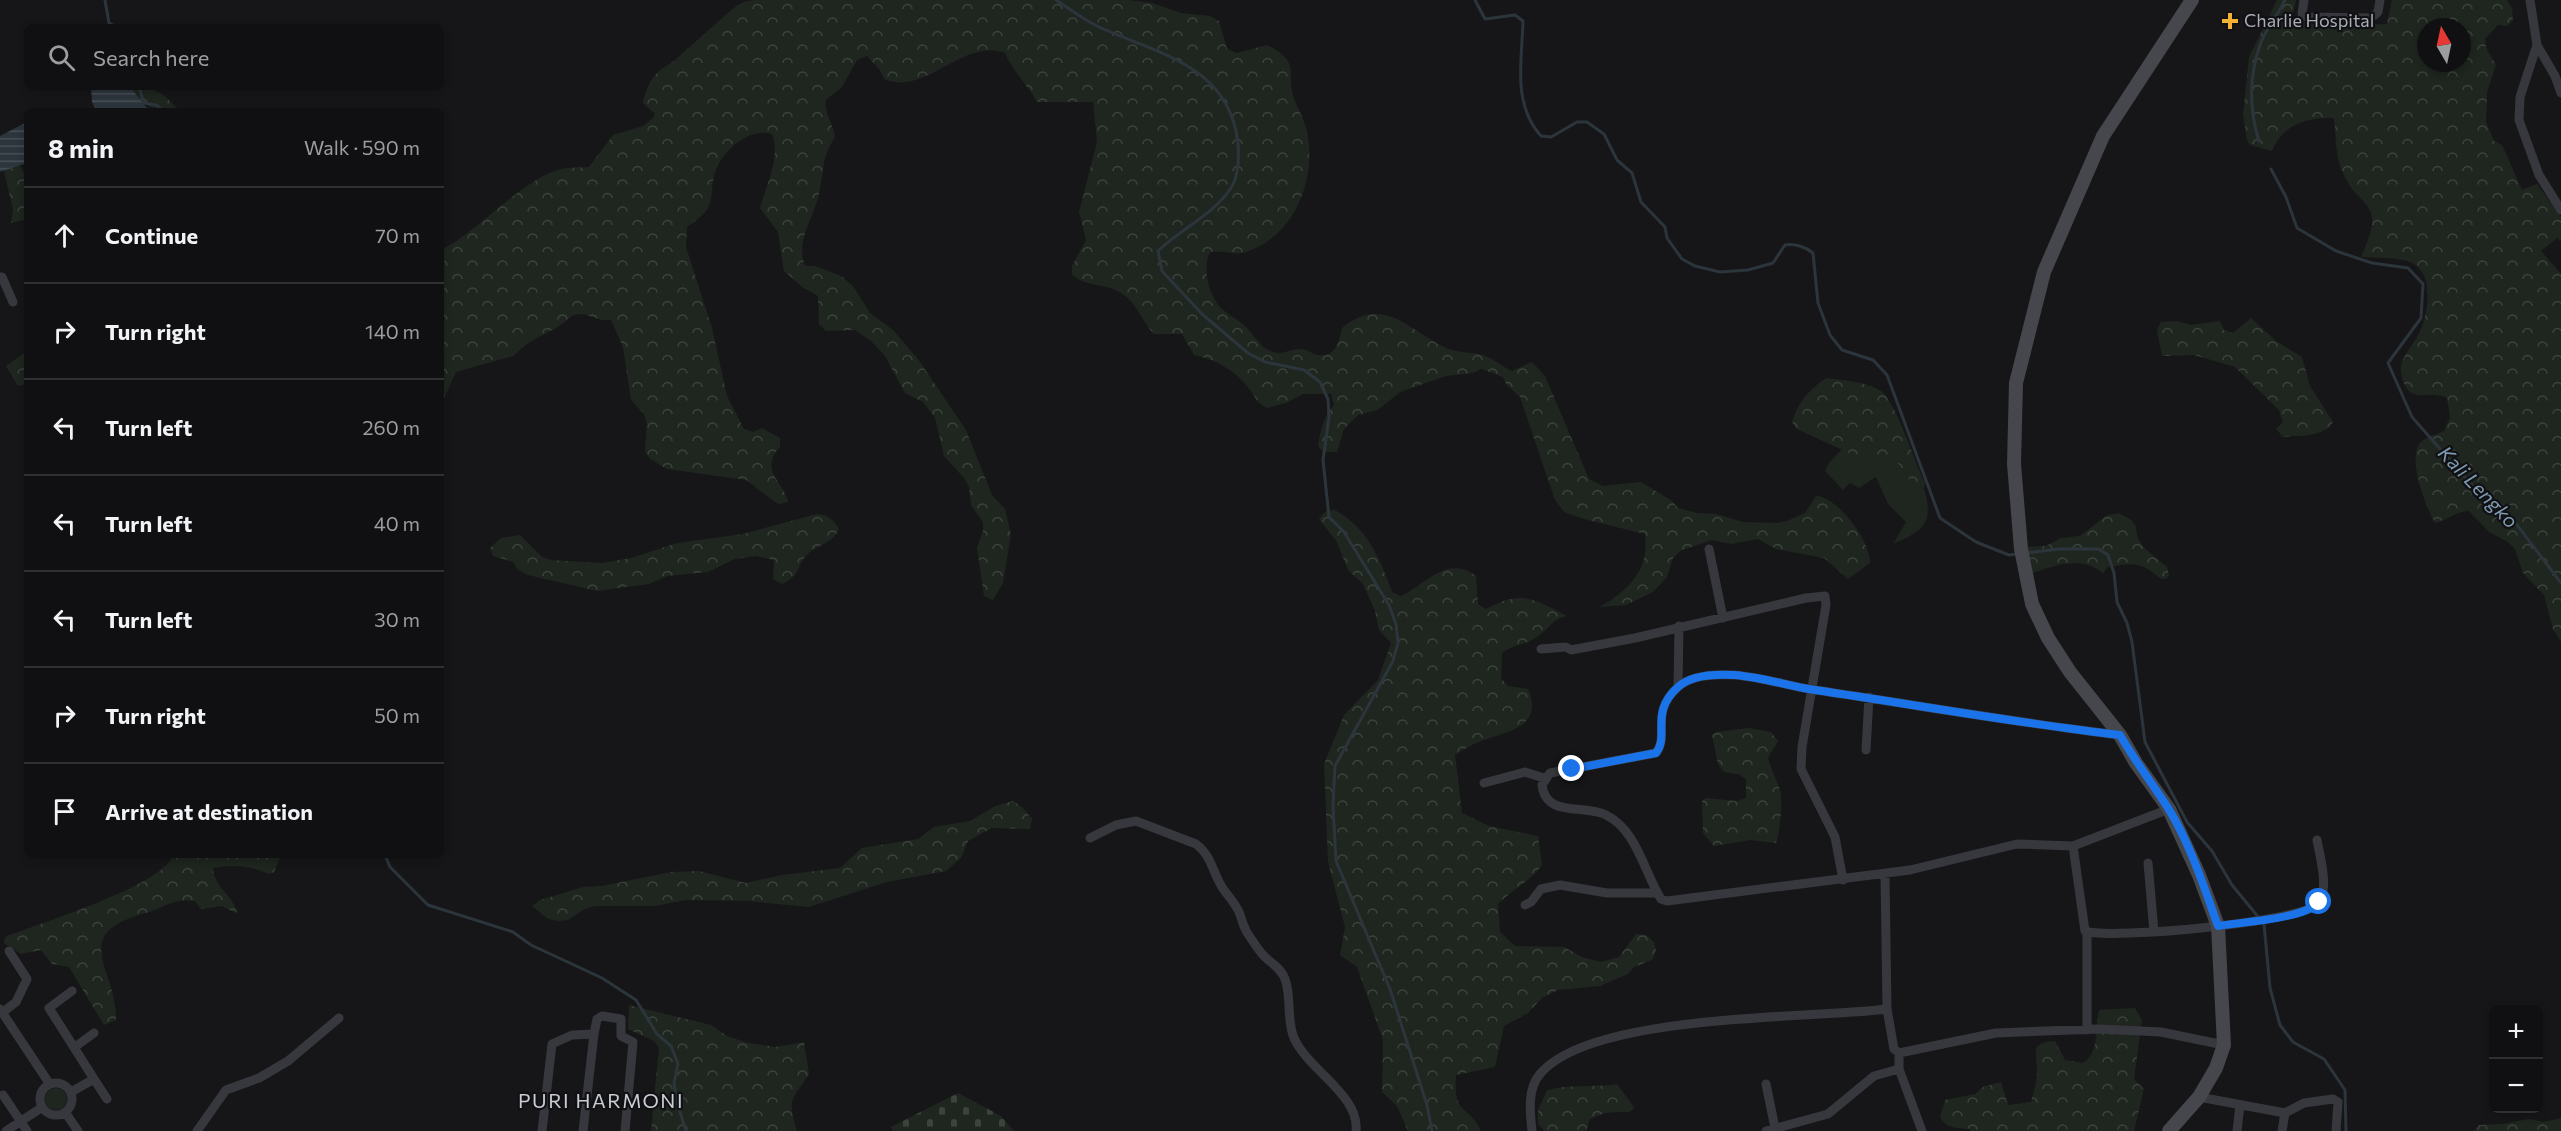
<!DOCTYPE html>
<meta charset="utf-8">
<style>
body{margin:0;font-family:Commissioner,sans-serif;background:#19191b;color:#f1f3f6}
.controls{position:absolute;right:18px;bottom:18px;display:grid;overflow:hidden;border-radius:9px;box-shadow:0 3px 9px #0003}
.controls button{width:54px;height:54px;display:grid;place-items:center;padding:0;border:0;border-bottom:2px solid #303032;background:#101012;color:#f1f3f6;font:30px sans-serif}
.compass{position:absolute;left:2417px;top:18px;width:54px;height:54px;border-radius:50%;background:#101012;box-shadow:0 3px 9px #0003;rotate:351deg}
.stop{position:absolute;width:18px;height:18px;margin:-14px;border:4px solid #1a73e8;border-radius:50%;background:#fff}
.stop.end{background:#1a73e8;border-color:#fff;box-shadow:0 2px 6px #0008}
.list{margin:0;padding:0;list-style:none}
h2{display:flex;justify-content:space-between;align-items:center;height:78px;margin:0;padding:0 24px;font-size:26px}
h2 small{font-size:20px;font-weight:400;color:#9c9d9f}
.list li{display:grid;grid-template-columns:39px 1fr auto;gap:18px;align-items:center;box-sizing:border-box;height:96px;padding:0 24px;border-top:2px solid #303032}
.list b{display:block;font-size:22px;white-space:nowrap}
.list em{font-size:20px;font-style:normal;color:#9c9d9f}
.icon{flex:none;width:33px;height:33px;fill:none;stroke:currentColor;stroke-width:2;stroke-linecap:round;stroke-linejoin:round}
.map{position:relative;flex:none;width:2561px;height:1131px;overflow:hidden}
.search{position:absolute;background:#101012;box-shadow:0 3px 9px #0003;left:24px;top:24px;width:420px;height:66px;display:flex;align-items:center;gap:15px;box-sizing:border-box;padding:0 21px;border-radius:9px;color:#9c9d9f;font-size:22px}
.panel{position:absolute;background:#101012;box-shadow:0 3px 9px #0003;left:24px;top:108px;width:420px;height:750px;border-radius:9px}
.map>svg:first-child{display:block}
.grass{fill:#1e261f}
.forest{fill:url(#forest-crowns);fill-rule:evenodd}
.cemetery{fill:url(#cemetery-stones)}
.water{fill:url(#water-rules)}
.lines{fill:none;stroke-linecap:round;stroke-linejoin:round}
.stream{stroke:#2c353c;stroke-width:3}
.street{stroke:#37383d;stroke-width:9}
.secondary{stroke:#45474d;stroke-width:14}
.route{stroke:#1a73e8;stroke-width:8}
.poi-dot{fill:#f2b134;stroke:#111113;stroke-width:2}
.labels{text-anchor:middle;stroke-width:4.5;stroke-linejoin:round;paint-order:stroke}
.poi-label{font-size:18px;fill:#a8adb8;stroke:#111113;text-anchor:start}
.water-label{font-size:20px;font-style:italic;fill:#7f9bb3;stroke:#111113}
.neighbourhood-label{font-size:20px;letter-spacing:1.5px;fill:#c9ccd4;stroke:#111113}
</style>
<div class="map">
<svg width="2561" height="1131" viewBox="0 0 2561 1131">
<defs>
<pattern id="forest-crowns" width="20" height="18" patternUnits="userSpaceOnUse" patternTransform="scale(1.5)"><rect width="20" height="18" fill="#1e261f"/><path d="M2 6a3 3 0 1 1 6 0M12 15a3 3 0 1 1 6 0" fill="none" stroke="#3c433d"/></pattern>
<pattern id="cemetery-stones" width="16" height="16" patternUnits="userSpaceOnUse" patternTransform="scale(1.5)"><rect width="16" height="16" fill="#1e261f"/><path d="M2 7V4a2 2 0 0 1 4 0v3zM10 15v-3a2 2 0 0 1 4 0v3z" fill="#3c433d"/></pattern>
<pattern id="water-rules" width="6" height="5" patternUnits="userSpaceOnUse" patternTransform="scale(1.5)"><rect width="6" height="5" fill="#2c353c"/><path d="M0 2.5h6" fill="none" stroke="#485056"/></pattern>
</defs>
<rect width="100%" height="100%" fill="#161618"/>
<path class="grass" d="M1842,449c14,8 18,3 29,6 12,4 9,6 25,6 8,9 15,27 28,27 10,35 1,42 -31,56l13,-22 -18,-18 -12,-27 -17,11 -9,-5 -7,7 -18,-19 3,-7z
M45 1099a11 11 0 1 1 22 0a11 11 0 1 1-22 0Z"/>
<path class="forest" d="M760,0h368l24,3 29,10 29,3 9,5 8,28 10,4 30,-8c37,19 17,28 28,56 5,12 11,22 13,35 7,47 -14,100 -62,116 -11,4 -23,-2 -36,0 -8,15 -2,43 11,56 7,7 18,12 25,19 8,9 16,22 27,25 10,3 18,-3 28,-3 6,0 11,5 17,6 18,3 21,-14 24,-27 41,-34 67,2 104,20 12,5 25,4 37,7 11,4 18,11 29,16l20,-9 13,14 44,103 14,7 38,-4 31,19 6,7 19,5 19,1 27,8 34,1 10,-2 18,-8 11,-17c22,1 55,46 54,67l-22,16 -24,-21 -48,-9 -18,-10 -27,5 -19,-4 -32,11 -7,7 -6,19 -14,15 -27,13 -26,2c29,-17 50,-38 45,-73l-61,-15 -20,-7 -9,-12 -35,-103 -14,-13 -3,-7 -22,-8 -8,4 -27,3 -46,16 -22,18 -20,5 -14,14 -7,23h-14l-5,-6c2,-14 7,-33 16,-41l-3,-11h-28l-17,9 -19,5c-11,-5 -12,-12 -19,-21 -15,-18 -32,-27 -54,-32l-12,-21h-28c-13,-14 -16,-30 -33,-41 -15,-10 -35,-6 -49,-18v-9l14,-26 -7,-28 18,-70 -4,-40h-56c-10,-18 -24,-30 -32,-49 -42,-16 -79,44 -121,26l-4,-9 -13,-14 -10,4 -15,27 -16,13c-2,14 7,23 9,37 -15,23 -10,32 -16,57 -5,23 -24,47 -14,72h10l26,10 12,10 17,27 23,17 25,29 48,71 26,65 13,14 6,25 -8,49 -10,17 -9,-4 -7,-48 6,-17v-9l-12,-17 -2,-18 -5,-9 -20,-22 -9,-38 -12,-16 -18,-9 -20,-37 -14,-15 -16,-11 -29,1 -7,-7 -1,-28 -17,-10 -17,-15 -6,-39 -18,-24c6,-22 21,-51 12,-74 -25,-7 -52,19 -58,42 -3,11 -1,22 -6,32 -5,8 -13,13 -21,19l-1,20 26,81 15,68 17,33 9,3 9,-4 18,10v9c-22,24 5,36 8,55l-10,2 -32,-24 -79,-11 -17,-10 -5,-8 2,-27 -3,-10 -13,-14 -8,-53 -12,-27h-9l-19,-6 -10,1 -15,12 -30,16 -15,13 -57,16 -15,33v-155c38,-19 76,-66 116,-80 9,-3 22,-2 32,-3l24,-32 30,-9 11,-9v-4l-11,-10c2,-11 6,-21 13,-29 5,-6 13,-9 19,-14 20,-18 39,-35 59,-52 7,-7 17,-8 26,-8z
M2277,0h19l-5,21 50,4 46,-1 5,-24h115l5,8 1,13 -6,5 -9,-1 -13,14 1,9 10,17 -9,27 -1,30 8,19 8,4 20,45 15,-6 24,33v24l-4,-3 -16,13 20,23v368l-8,-13 -9,-34 -21,-22 -8,-24 -7,-7 -19,-10 -20,-21c-13,0 -21,9 -34,12 -9,-16 -30,-68 -13,-82 6,-5 16,-7 22,-10l6,-14 -3,-19c-13,-8 -29,2 -38,-7 -6,-6 -9,-18 -8,-26 4,-14 15,-23 20,-36 8,-20 14,-60 -14,-68 -14,-4 -32,-3 -46,-4 29,-63 -6,-44 -21,-92 -5,-14 -4,-32 -6,-47 -28,0 -50,5 -62,33l-22,-6 -3,-5 -4,-26 6,-57zM2426,27h36v36h-36z
M130,87c23,0 34,5 49,24 -23,0 -37,-3 -49,-24z
M20,165l7,15v39l-16,4 2,-13 -9,-39z
M2251,318l25,23 26,16 8,29 23,36c-10,16 -33,13 -50,15l-7,-8 7,-7 -4,-12 -44,-43 -41,-12 -32,1 -5,-26 4,-8 15,-1 15,4 29,-4 4,9 9,3z
M27,351v33l-9,2 -12,-20z
M1827,378c18,3 38,3 54,13 14,9 35,74 44,92l-1,5c-13,0 -20,-18 -28,-27h-15l-10,-6 -20,-1 -54,-25 -5,-7c5,-18 19,-35 35,-44z
M1335,510c33,19 45,48 57,82l9,4c25,-11 45,-42 75,-20l2,28 8,5c36,-19 46,-11 81,7 -15,3 -18,13 -30,21 -11,8 -24,7 -35,16l-1,25 7,8 20,3c18,42 -29,43 -52,54 -7,3 -14,8 -21,12l7,58 27,13 49,10 4,29c-10,15 -30,25 -44,39l2,28 15,14 49,1 18,10 19,5 18,-5 17,-23 10,1 8,7 2,9 -4,9 -18,7 -6,7 -28,12 -42,4 -16,8 -14,15 -24,13 -9,41 -39,8c-3,42 12,28 25,56h-73l-11,-25 -15,-14 1,-52 -26,-73 -17,-12 5,-28 -17,-65 -4,-98 20,-49 34,-35 13,-37 -12,-13 -4,-19 -12,-27 -15,-14 -11,-28 -18,-23 7,-8z
M2118,513c27,11 13,18 24,32 7,8 17,15 25,22l2,8 -3,4h-5c-21,-18 -27,-16 -53,-12l-5,6c-24,-20 -57,-5 -83,5l-3,-31 29,-1 15,-8 19,-2 26,-20z
M817,514c11,1 16,5 22,15 -7,16 -23,15 -33,27 -11,13 -6,20 -24,28l-9,-5 1,-19 -18,-4 -21,3 -27,13 -41,4 -18,8 -52,7 -69,-16 -10,-5 -5,-8 -20,-6 -3,-8 11,-10 19,-3 22,22 9,3 51,3 29,-5 46,-15 66,-9z
M1749,728l22,4 7,9 -10,17c3,11 8,21 12,32 3,10 0,44 -4,53l-26,-3 -36,6 -11,-13 -1,-32 4,-3 31,3 9,-3v-19l-8,-5 -14,-2 -6,-8 -6,-29 4,-3z
M1013,801l10,7 9,11 -2,10 -38,-1 -24,13 -7,17 -15,13 -59,11 -78,25 -61,-6 -62,-1 -31,6h-60l-10,3 -17,11 -10,1 -10,-2 -16,-13 8,-6 43,-13 19,-1 69,-14 28,-1 47,12 36,-8 58,-7 22,-20 56,-9 16,-12 36,-6 25,-15z
M173,855h108l-7,17 -4,2c-21,-8 -35,-10 -57,-6 0,18 20,27 24,44l-2,1 -13,-7 -21,3 -6,-8c-23,-3 -29,6 -49,12 -80,21 -28,57 -30,107l-12,5 -35,-58 -17,-3 -11,-14 -20,4 -17,-11 1,-6c32,-13 160,-52 168,-82z
M629,1005l82,20 16,11 21,7 27,4 29,-5 5,32c-18,28 -22,24 -12,57h-146l8,-83 -5,-7 -26,-12z
M2135,1008l7,12 -8,59 10,10 -10,42h-164v-2c-12,-1 -24,0 -30,-12l5,-17 30,-6 8,-7 18,-5 7,23 23,-3c2,-9 6,-19 6,-28 1,-19 -9,-32 18,-33l10,19 18,3c18,-12 11,-34 16,-53z
M1617,1084l17,23 -2,4 -27,2 -15,6 -4,12h-41l-7,-7v-14l9,-20c23,-6 46,-2 70,-6z
M2561,1118v13h-87l5,-6 24,-1 26,-5 15,3z"/>
<path class="cemetery" d="M958,1093l43,23 13,15h-121l-2,-4z"/>
<path class="water" d="M91,87h39l16,20 12,4h-62l-4,-9z
M27,122v41l-27,9v-36z"/>
<g class="lines">
<path class="stream" d="M105,0l4,23 7,4
M1056,0c14,9 28,20 43,27 59,27 130,38 139,116 1,14 1,33 -7,45 -17,26 -50,41 -73,63l4,20 40,43 46,39 17,9 39,8 16,12 8,17 1,19 -6,42 6,57 15,15 45,73 7,19 2,19 -5,18 -58,105 -2,39 3,56 54,128 37,116 5,26
M1475,0l10,19 30,-4 8,6c-1,39 -11,83 18,115l10,1 26,-15h10l17,12 13,26 15,13 9,29 24,25 2,11 15,21 13,7 25,6 28,-2 25,-7 12,-18c9,-2 21,2 28,8l5,50 12,32 12,15 31,10 14,15 53,143 36,24 33,13 8,-1
M128,27h16
M139,87l5,16 12,2 8,6
M2259,141c-10,-31 -10,-65 1,-96 5,-15 18,-30 25,-45
M2271,169l15,28 11,31 39,23 36,12 36,5 15,16 -2,34 -33,45 24,54 65,74 25,14 59,78
M2026,553l33,-4h40l9,6 6,18 3,29 10,21 5,19 13,100 42,80 25,29 20,34 32,39 6,64 10,37 13,17 31,17 21,31 1,41
M323,855h6
M385,855l5,12 38,38 85,27 18,13 71,33 34,22 21,34 14,12 7,18 -4,19 3,19 9,29"/>
<path class="street" d="M2304,0l-2,14 4,3 65,1 7,-6 2,-12
M2530,0l7,45 -17,52 -1,23 20,55 22,35
M2537,45l18,31 6,17
M0,277h2l11,25
M1709,549l14,69
M1541,649l25,-2 5,3 64,-12 171,-40 19,-2 1,9 -24,142 -1,22 34,68 8,43
M1678,686l1,-60
M2120,735c-102,-12 -203,-30 -305,-45 -27,-4 -53,-13 -81,-15 -17,-1 -43,0 -56,12 -29,26 -8,48 -22,66l-106,20 -8,12c4,33 42,19 64,30 31,15 38,57 55,84l6,2 243,-31 107,-26 56,2 96,-37
M1866,750l3,-53
M1484,783l41,-11 19,6
M1090,838l26,-13 20,-4 60,23c17,13 16,29 28,46 5,7 11,13 15,22 3,7 4,15 9,22 5,7 10,16 16,22 8,8 17,12 21,23 7,19 1,40 9,59 14,32 66,57 62,93
M2073,846l12,85c24,9 220,-9 234,-28 10,-16 1,-46 -2,-63
M2148,863l6,69
M1885,874l2,135
M1525,905l6,-3 10,-13 19,-4 47,8h50
M0,1009l49,74
M2,1013l14,-11 11,-23 -18,-28
M2087,1030v-98
M75,1047l19,-14
M1899,1053v16l23,62
M94,1079l13,20
M40 1099a16 16 0 1 1 32 0a16 16 0 1 1-32 0Z
M1766,1084l9,44
M71,1092l23,-13 -45,-71 23,-17
M3,1095l24,36
M2199,1097l86,16 19,-10 29,-4 5,3 -2,29
M65,1112l13,19
M6,1131l35,-23
M197,1131l29,-41 33,-12 29,-17 51,-43
M542,1131l10,-87 20,-9 22,-1
M583,1131l11,-97 3,-15 5,-3 19,3v17l12,6 -8,89
M1532,1131c-2,-18 -5,-42 8,-57 51,-61 269,-55 347,-65l7,40 5,4 97,-20 103,-4 62,3 63,13
M1766,1131l62,-17 46,-38 25,-7
M2237,1131l3,-26
M2282,1131l3,-18"/>
<path class="secondary" d="M2169,1131l30,-34 17,-29 8,-23 -6,-119 -19,-51 -30,-66 -33,-46 -16,-28 -50,-63 -22,-34 -16,-34 -11,-55 -7,-85 2,-81 28,-111 59,-136 89,-136"/>
</g>
<g class="lines">
<path class="route" d="M1572,769l84,-16c14,-18 -7,-40 22,-66 13,-12 39,-13 56,-12 28,2 54,11 81,15 102,15 203,33 305,45 15,26 32,48 48,73 22,35 36,79 50,118 24,-4 86,-7 101,-24"/>
</g>
<path class="poi-dot" d="M2227 12h6v6h6v6h-6v6h-6v-6h-6v-6h6z"/>
<g class="labels">
<g class="poi-label">
<text x="2244" y="27">Charlie Hospital</text>
</g>
<g class="water-label">
<text transform="translate(2478 487) rotate(46)" y="7">Kali Lengko</text>
</g>
<g class="neighbourhood-label">
<text x="601" y="1108">PURI HARMONI</text>
</g>
</g>
</svg>
<div class="controls">
<button>+</button>
<button>−</button>
</div>
<svg class="compass" viewBox="-18 -18 36 36"><path d="M0-13l5 13h-10z" fill="#e53935"/><path d="M0 13l5-13h-10z" fill="#9c9d9f"/></svg>
<div class="stop" style="left:2319px;top:902px"></div>
<div class="stop end" style="left:1572px;top:769px"></div>
<div class="search"><svg class="icon" aria-label="search" viewBox="0 0 24 24"><circle cx="10" cy="10" r="6"/><path d="M15 15l6 6"/></svg>Search here</div>
<section class="panel">
<h2>8 min<small>Walk · 590 m</small></h2>
<ul class="list">
<li><svg class="icon" aria-label="ahead" viewBox="0 0 24 24"><path d="M12 20V5M6 11l6-6 6 6"/></svg><div><b>Continue</b></div><em>70 m</em></li>
<li><svg class="icon" aria-label="right" viewBox="0 0 24 24"><path d="M7 20v-9h11M14 6l5 5-5 5"/></svg><div><b>Turn right</b></div><em>140 m</em></li>
<li><svg class="icon" aria-label="left" viewBox="0 0 24 24"><path d="M17 20v-9H6M10 6l-5 5 5 5"/></svg><div><b>Turn left</b></div><em>260 m</em></li>
<li><svg class="icon" aria-label="left" viewBox="0 0 24 24"><path d="M17 20v-9H6M10 6l-5 5 5 5"/></svg><div><b>Turn left</b></div><em>40 m</em></li>
<li><svg class="icon" aria-label="left" viewBox="0 0 24 24"><path d="M17 20v-9H6M10 6l-5 5 5 5"/></svg><div><b>Turn left</b></div><em>30 m</em></li>
<li><svg class="icon" aria-label="right" viewBox="0 0 24 24"><path d="M7 20v-9h11M14 6l5 5-5 5"/></svg><div><b>Turn right</b></div><em>50 m</em></li>
<li><svg class="icon" aria-label="arrive" viewBox="0 0 24 24"><path d="M6 21V4h12l-3 4 3 4H6"/></svg><div><b>Arrive at destination</b></div></li>
</ul>
</section>
</div>
